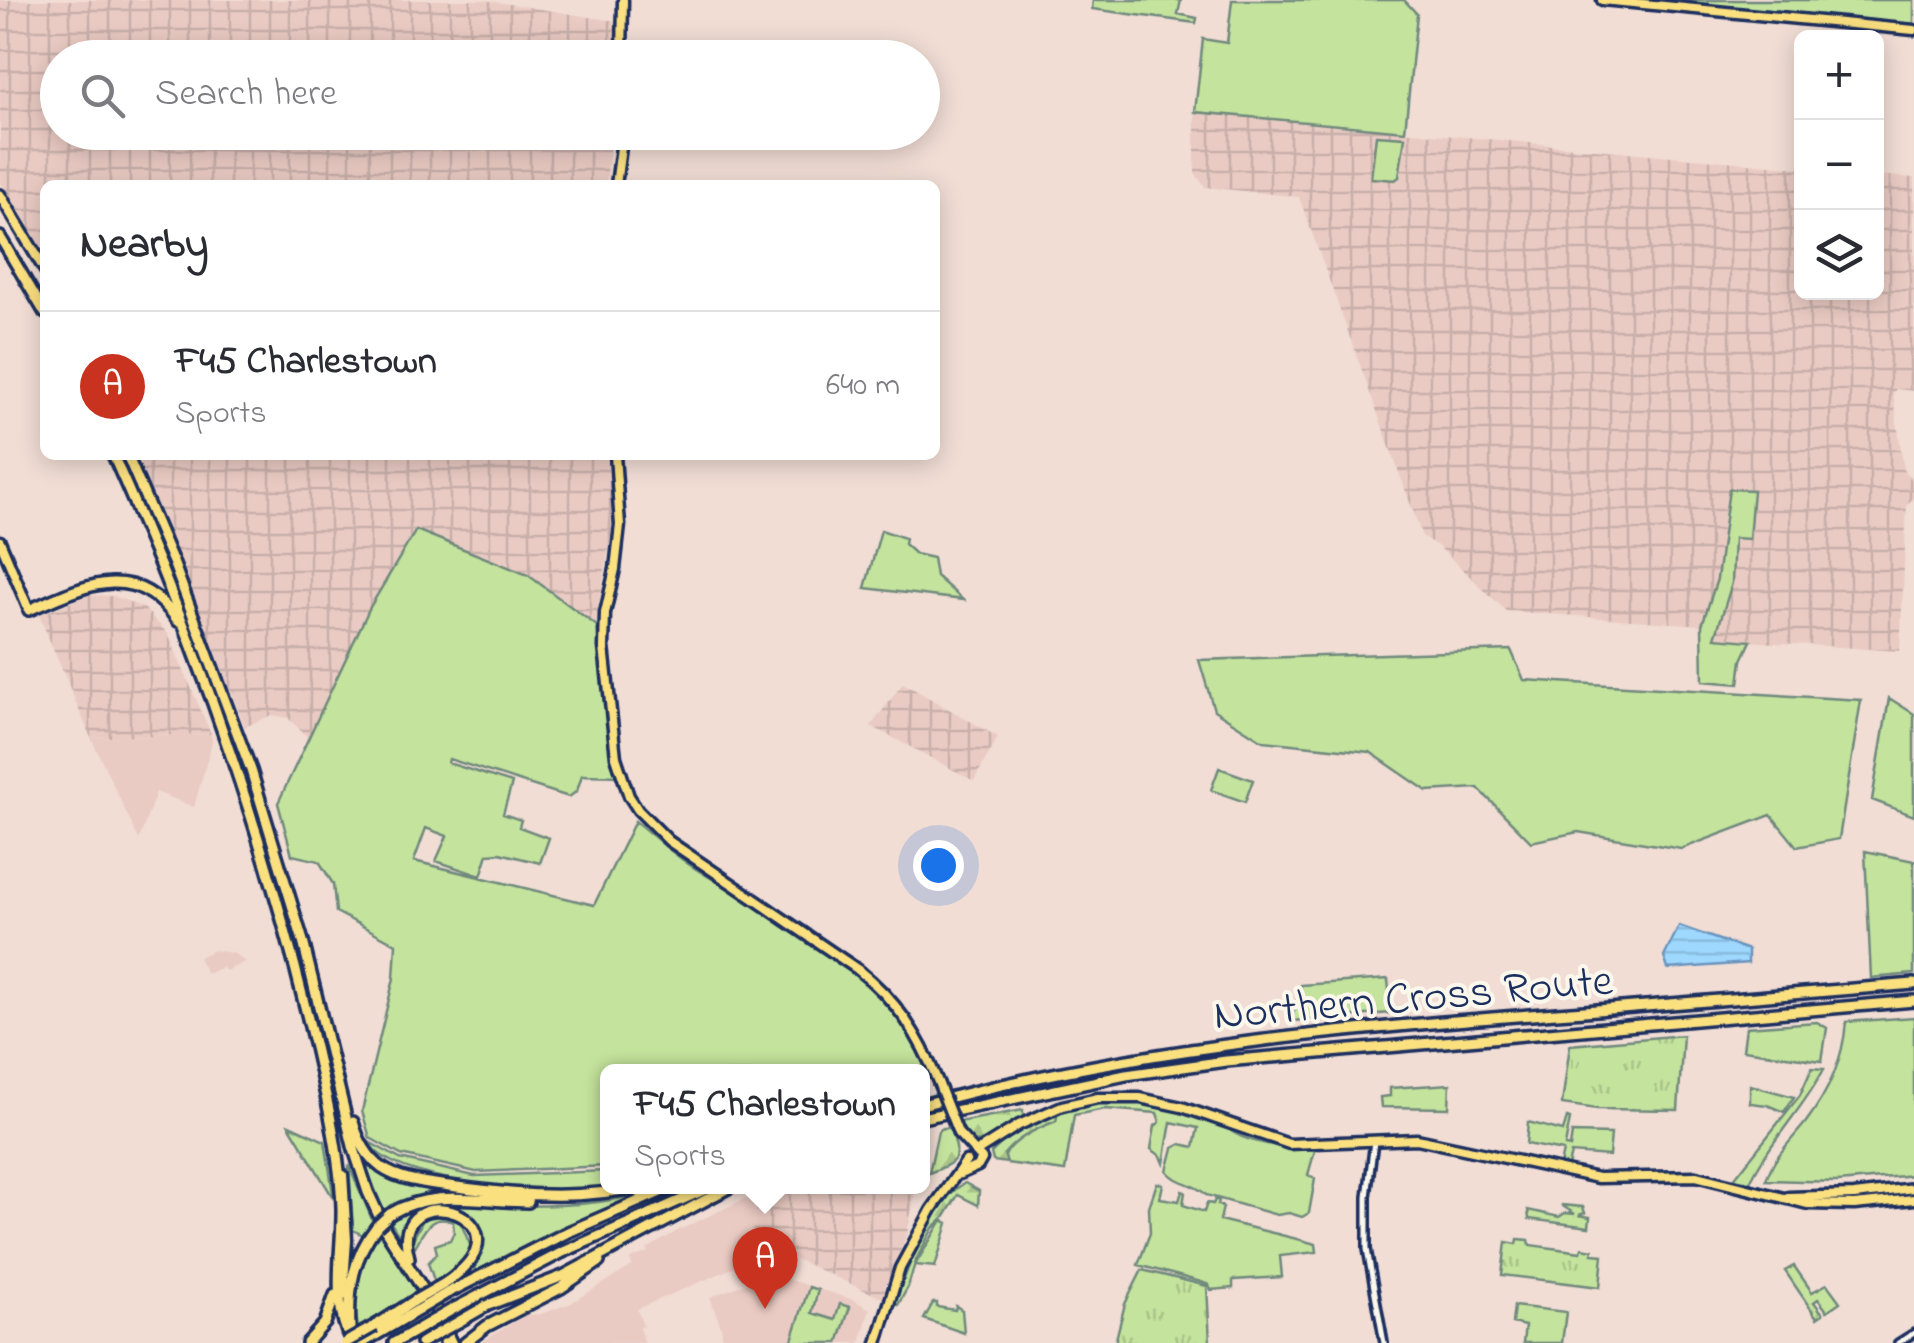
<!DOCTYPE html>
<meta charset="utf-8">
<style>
body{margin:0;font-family:"Indie Flower",sans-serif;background:#f7f7f7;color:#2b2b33}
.controls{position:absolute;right:30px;top:30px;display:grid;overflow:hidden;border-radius:15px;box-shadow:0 5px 25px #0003}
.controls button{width:90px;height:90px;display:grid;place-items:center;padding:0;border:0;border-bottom:2px solid #e1e1e2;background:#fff;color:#2b2b33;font:50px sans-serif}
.you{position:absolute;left:938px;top:865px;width:35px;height:35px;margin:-25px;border:8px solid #fff;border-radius:50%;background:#1a73e8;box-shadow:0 0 0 15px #1a73e833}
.badge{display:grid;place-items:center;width:65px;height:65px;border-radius:50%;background:#c8321e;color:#fff;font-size:32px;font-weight:700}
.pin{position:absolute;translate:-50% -82px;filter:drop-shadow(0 2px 5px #0008)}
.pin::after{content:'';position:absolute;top:52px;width:35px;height:30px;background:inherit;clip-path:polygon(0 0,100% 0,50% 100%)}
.popup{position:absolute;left:600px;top:1064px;width:330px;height:130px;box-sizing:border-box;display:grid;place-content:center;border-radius:15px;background:#fff;filter:drop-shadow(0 2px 8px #0005);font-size:32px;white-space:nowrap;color:#7c7c81}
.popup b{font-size:38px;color:#2b2b33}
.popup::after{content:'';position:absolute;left:50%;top:100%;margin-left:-20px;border:20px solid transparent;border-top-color:#fff}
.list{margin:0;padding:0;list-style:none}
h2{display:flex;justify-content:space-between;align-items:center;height:130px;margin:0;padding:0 40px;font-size:42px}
h2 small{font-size:32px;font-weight:400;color:#7c7c81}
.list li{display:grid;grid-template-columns:65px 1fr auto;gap:30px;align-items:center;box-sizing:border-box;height:150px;padding:0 40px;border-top:2px solid #e1e1e2}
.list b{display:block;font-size:38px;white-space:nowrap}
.list p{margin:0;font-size:32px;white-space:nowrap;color:#7c7c81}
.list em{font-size:32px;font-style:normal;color:#7c7c81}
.icon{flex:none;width:55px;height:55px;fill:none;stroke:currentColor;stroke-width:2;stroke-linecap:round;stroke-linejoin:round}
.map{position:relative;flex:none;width:1914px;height:1343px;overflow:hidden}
.search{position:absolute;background:#fff;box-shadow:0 5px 25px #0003;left:40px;top:40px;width:900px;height:110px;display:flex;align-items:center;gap:25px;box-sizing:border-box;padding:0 35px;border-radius:55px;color:#7c7c81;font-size:38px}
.panel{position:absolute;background:#fff;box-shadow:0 5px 25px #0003;left:40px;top:180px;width:900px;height:280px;border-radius:15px}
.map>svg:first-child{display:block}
.built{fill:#eacbc3}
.industrial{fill:url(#industrial-grid)}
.green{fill:#c4e39c;stroke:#70897d;stroke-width:2.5}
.forest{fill:url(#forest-firs);stroke:#70897d;stroke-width:2.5}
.park{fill:url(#park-tufts);stroke:#70897d;stroke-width:2.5}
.water{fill:url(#water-rules);stroke:#6a94be;stroke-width:2.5}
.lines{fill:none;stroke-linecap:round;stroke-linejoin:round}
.minor-casing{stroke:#1b2f5e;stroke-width:12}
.major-casing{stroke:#1b2f5e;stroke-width:15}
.highway-casing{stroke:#1b2f5e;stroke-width:16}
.minor{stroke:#fbf7ec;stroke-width:5}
.major{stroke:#fbe080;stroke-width:8}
.highway{stroke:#fbe080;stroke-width:9}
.major-bridge-casing{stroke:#1b2f5e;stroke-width:15;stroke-linecap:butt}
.highway-bridge-casing{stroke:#1b2f5e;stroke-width:16;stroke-linecap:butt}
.major-bridge{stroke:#fbe080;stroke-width:8}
.highway-bridge{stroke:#fbe080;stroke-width:9}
.labels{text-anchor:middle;stroke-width:8;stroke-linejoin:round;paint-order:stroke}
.street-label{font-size:45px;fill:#1b2f5e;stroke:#fbf7ec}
</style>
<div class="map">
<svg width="1914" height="1343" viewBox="0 0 1914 1343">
<defs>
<pattern id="industrial-grid" width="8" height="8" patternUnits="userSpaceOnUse" patternTransform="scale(2.5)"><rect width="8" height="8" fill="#eacbc3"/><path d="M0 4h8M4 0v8" fill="none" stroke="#c8afaa"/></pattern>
<pattern id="forest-firs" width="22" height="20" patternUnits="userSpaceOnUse" patternTransform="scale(2.5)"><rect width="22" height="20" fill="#c4e39c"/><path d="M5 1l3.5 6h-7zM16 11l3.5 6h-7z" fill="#a8c389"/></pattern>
<pattern id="park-tufts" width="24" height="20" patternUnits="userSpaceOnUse" patternTransform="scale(2.5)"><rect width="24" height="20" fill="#c4e39c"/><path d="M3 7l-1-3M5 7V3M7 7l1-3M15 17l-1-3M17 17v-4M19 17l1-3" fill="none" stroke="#a8c389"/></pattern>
<pattern id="water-rules" width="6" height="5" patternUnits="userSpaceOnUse" patternTransform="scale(2.5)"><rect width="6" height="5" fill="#9ed8fe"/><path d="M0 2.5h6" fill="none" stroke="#88badc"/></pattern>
</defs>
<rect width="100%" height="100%" fill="#f1ddd4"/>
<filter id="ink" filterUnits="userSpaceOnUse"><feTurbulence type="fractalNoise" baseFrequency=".01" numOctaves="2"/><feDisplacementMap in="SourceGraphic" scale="20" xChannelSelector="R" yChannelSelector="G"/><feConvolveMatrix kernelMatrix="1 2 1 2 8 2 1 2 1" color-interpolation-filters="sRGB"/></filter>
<g filter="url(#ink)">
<path class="built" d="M211,734l1,8 -18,65 -38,-15 -17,48 -48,-102z
M213,950l20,3 12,9 -19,9 -4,-4 -15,7 -9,-16z
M759,1192l-8,47 24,11 -138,59 6,17 -4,2 6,15h-165l45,-28 16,-1 30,-11 61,-37 -2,-7 18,-7 -1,-3 32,-19z
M770,1274l84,26 16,9 -10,34h-129l-10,-3 1,-10 -12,-33z"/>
<path class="industrial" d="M0,0h484l131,21v36l-557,1v74l553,1 -5,52h-561v72l-45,-74z
M1195,112l606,56 1,124h74l1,-117 37,3v213l-18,-2 -3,4 11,78 10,10v16l-7,8 -7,146 -185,-12 -14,-14 -195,-14 -66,-63 -18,-12 -123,-339 -94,-10 -10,-14z
M137,455h469l8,63 -19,112 -288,107 -19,-19 -16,-3 -27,12z
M89,595l25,1 30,12 24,26 43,100 -120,4 -52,-123z
M903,683l95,54 -24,44 -103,-55z
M775,1187h141l-9,47 -22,53 -1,12 -133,-60 8,-46z"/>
<path class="green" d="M1093,0h88l-3,14 19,4 -1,5 -104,-14z
M1232,0h172l13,14 -12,117 -210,-19 8,-73 24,4z
M1637,0h277v27z
M1376,135l29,2 -6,40 -4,3 -24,-2z
M1729,489l24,1 -4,49 -15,-1 -2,45 -17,55 36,3 -9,19 -3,24 -36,-3 -1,-56 15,-46z
M416,530l112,45 69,51 12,118 11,32 -38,-1 -5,16 -8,6 -120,-38 -1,4 64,20 -9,31 18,6 -2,7 30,11 -9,25 -40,-10 -12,1 -7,22 -45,-15 11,-25 -21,-8 -12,33 180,44 41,-84c20,16 39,34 61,48 93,58 194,99 236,209l-9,2 -1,-8h-314l-1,94 -131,6 -75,-17 -31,-17 -8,-27 32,-133 2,-34 -60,-32 -3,-28 -14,-23 -27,-6 -14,-52 92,-196z
M881,530l24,8 -1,6 11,10 18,4 3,18 27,24 -98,-12z
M1511,650l13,30 337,20 -22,139 -42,8 -26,-32 -90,34 -103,-17 -47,10 -53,-54 -51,3 -57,-39 -107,-11 -49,-31 -15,-50z
M1889,698l25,16v102l-42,-16z
M1219,768l34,12 -8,22 -34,-12z
M1865,851l49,10v113l-43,4z
M1388,979l3,34 -100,8 10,-36z
M1914,1017v158l-76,7 -72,-2c8,-24 25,-39 40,-58 23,-31 37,-62 40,-100z
M1817,1022l10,6 -5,33 -79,-11 3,-23z
M1812,1068l12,1c-21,40 -54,72 -74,113l-16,-3 66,-84z
M1450,1084l-1,24 -68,-1 -1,-10 10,-1v-8z
M1750,1085l4,1 40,11 -10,15 -17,-7 -17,-2z
M1107,1101l50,3 70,23c14,17 66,21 88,23l-7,25 7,4 -6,34 -7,4 -13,-4 -12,2 -71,-20c-10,-12 -29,-11 -39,-24l6,-23 8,-4 13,3 4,-19 -27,-6 -7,41 -3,-7 -10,-7 4,-23 5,-4 -3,-9 -52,-4 -31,6 -9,56 -58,-8 -3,-5c7,-19 32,-30 52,-37l-5,-8z
M1567,1118l3,1 -5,27 5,1 2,-14 39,1 -2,22 -38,-3 -3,13 -8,-1 3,-14 -37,-7 2,-22 35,9z
M289,1125l36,16 9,58z
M369,1142l31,17 74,17 133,-5v15c-45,8 -217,0 -238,-44z
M362,1156c28,33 75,33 116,39l-49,-3 -46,18z
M1157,1183l6,1 -3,14 19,3 3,-10 3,1 -2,13 21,7 3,-9 6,1 2,-4h4l-1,5 5,2 -3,13c35,9 63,15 96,24l1,8 -37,4 2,21 -49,3v8l-22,2 -2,-5 -8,-3 -63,-17 12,-32 -1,-26z
M645,1193l-57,23 -115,58c4,-13 9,-27 8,-40 -5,-33 -52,-35 -71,-14 -5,6 -5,15 -7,22l-14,-22c34,-27 63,-17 103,-15 22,1 47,1 69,0 29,-1 56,-5 84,-12z
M1561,1205l22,2 2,6 -6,2 11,2 -1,10 -60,-8 -1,-9 31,7 6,-4 10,1z
M436,1214l24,7 11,26 -6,14 -30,22 -7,-20 9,-10 -2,-8 15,-5 4,-8 -1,-10c-25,-10 -30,13 -40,28l-1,-9 12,-23z
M942,1220l6,3 -13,44 -20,-2z
M379,1232l39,62 -60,33c-6,-31 -6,-73 21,-95z
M809,1287l9,3 -6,23 23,7 5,-16 10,3 -12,36h-47z
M933,1303h4v4l18,3 1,-4 6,4 2,23 -40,-14z
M1514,1306l52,6 -4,31h-39l2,-17 -13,-3z"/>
<path class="forest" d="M1023,1110v9l-29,18 -17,5 -7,-2 -11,-18z
M1051,1113l6,4 -1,4c-19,7 -39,17 -52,33l3,9 -14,-2 -2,-8 18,-17z
M943,1128h7c12,31 8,34 -21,45l9,-42z
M349,1165l24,57 -10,13 -10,-5z
M965,1183l14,8 -1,14 -20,-10 -14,23 -11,10 -17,32 -8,27 -10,18 -3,-1c12,-35 36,-103 70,-121z"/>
<path class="park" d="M1683,1035l-5,75 -81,-1 -35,-5 8,-59z
M1518,1239l11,1 1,5 51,7 1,-4 11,2 -1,4 11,1 -3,32 -98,-12 4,-33 11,2z
M1794,1266l18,26 15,-8 13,18 -13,9 -9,-12 -4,3 9,12 -6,4 -32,-47z
M1142,1270l65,16 3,57h-95l10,-39z"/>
<path class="water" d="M1679,926l69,24v13l-80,6 -4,-12z"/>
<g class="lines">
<defs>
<path id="minor" d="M1374,1141l-7,56v52l17,94
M1898,1343l16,-10"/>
<path id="major" d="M1602,0l312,30
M622,58l1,-58
M616,185l7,-53
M615,455l5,70 -5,44 -10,44 -1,34 12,110 13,39 9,14 31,31 188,128c40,31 62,66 81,113
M0,541l29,69
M958,1133l24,26 -4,7 -18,8
M976,1152l43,-27 43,-19 36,-8h42l42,9 107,37 128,-5 181,39 98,-2 112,28 46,1 60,-6
M1788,1197l66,-2 60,-7
M343,1296l4,-56 -4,-65
M444,1326l8,17
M877,1343l23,-75 32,-59 34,-48"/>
<path id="highway" d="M0,195l45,75
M0,237l45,76
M113,455c92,206 165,420 213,641 8,37 15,74 16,112 1,45 -12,93 10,135
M127,455l46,107 78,208 52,171 50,205 15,46 18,39 51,80 8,32
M29,610c55,-24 106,-51 149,11
M922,1105c223,-61 445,-78 675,-95 106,-8 211,-18 317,-26
M922,1118l204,-43 100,-14 688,-60
M353,1122c5,18 14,35 29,46 17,12 46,15 67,18 67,9 127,15 193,0
M638,1192l21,-6
M390,1214c43,-26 91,-12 138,-12
M409,1258c-25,-89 138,-40 33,27
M447,1293l121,-61 106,-46
M455,1308l106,-55 152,-67
M460,1321l28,-16 75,-29 169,-90
M375,1326l39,-25
M350,1327c-2,-37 3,-71 27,-101
M307,1343l18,-20 10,-28
M362,1343l58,-34
M394,1343l33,-19
M421,1343l10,-6
M465,1343l22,-17 74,-38 38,-26"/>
</defs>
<use href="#minor" class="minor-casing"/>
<use href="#major" class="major-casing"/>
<use href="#highway" class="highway-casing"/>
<use href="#minor" class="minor"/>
<use href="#major" class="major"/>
<use href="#highway" class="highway"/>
<defs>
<path id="major-bridge" d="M938,1082l20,51"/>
<path id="highway-bridge" d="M377,1226l13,-12
M414,1301l28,-16
M420,1309l27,-16
M427,1324l28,-16
M431,1337l29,-16
M345,1343l30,-17"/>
</defs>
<use href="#major-bridge" class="major-bridge-casing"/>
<use href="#highway-bridge" class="highway-bridge-casing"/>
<use href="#major-bridge" class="major-bridge"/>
<use href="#highway-bridge" class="highway-bridge"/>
</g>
</g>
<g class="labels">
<g class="street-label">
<text transform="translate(1413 995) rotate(-5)" y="16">Northern Cross Route</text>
</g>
</g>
</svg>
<div class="controls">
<button>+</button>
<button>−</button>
<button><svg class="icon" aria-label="layers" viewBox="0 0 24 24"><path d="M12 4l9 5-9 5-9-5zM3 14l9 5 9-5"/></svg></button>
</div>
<div class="you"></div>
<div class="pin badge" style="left:765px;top:1309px">A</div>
<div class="popup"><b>F45 Charlestown</b>Sports</div>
<div class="search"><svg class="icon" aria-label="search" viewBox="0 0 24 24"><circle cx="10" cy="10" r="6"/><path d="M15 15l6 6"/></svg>Search here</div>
<section class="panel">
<h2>Nearby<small></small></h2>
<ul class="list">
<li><span class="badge">A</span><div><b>F45 Charlestown</b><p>Sports</p></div><em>640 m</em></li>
</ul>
</section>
</div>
